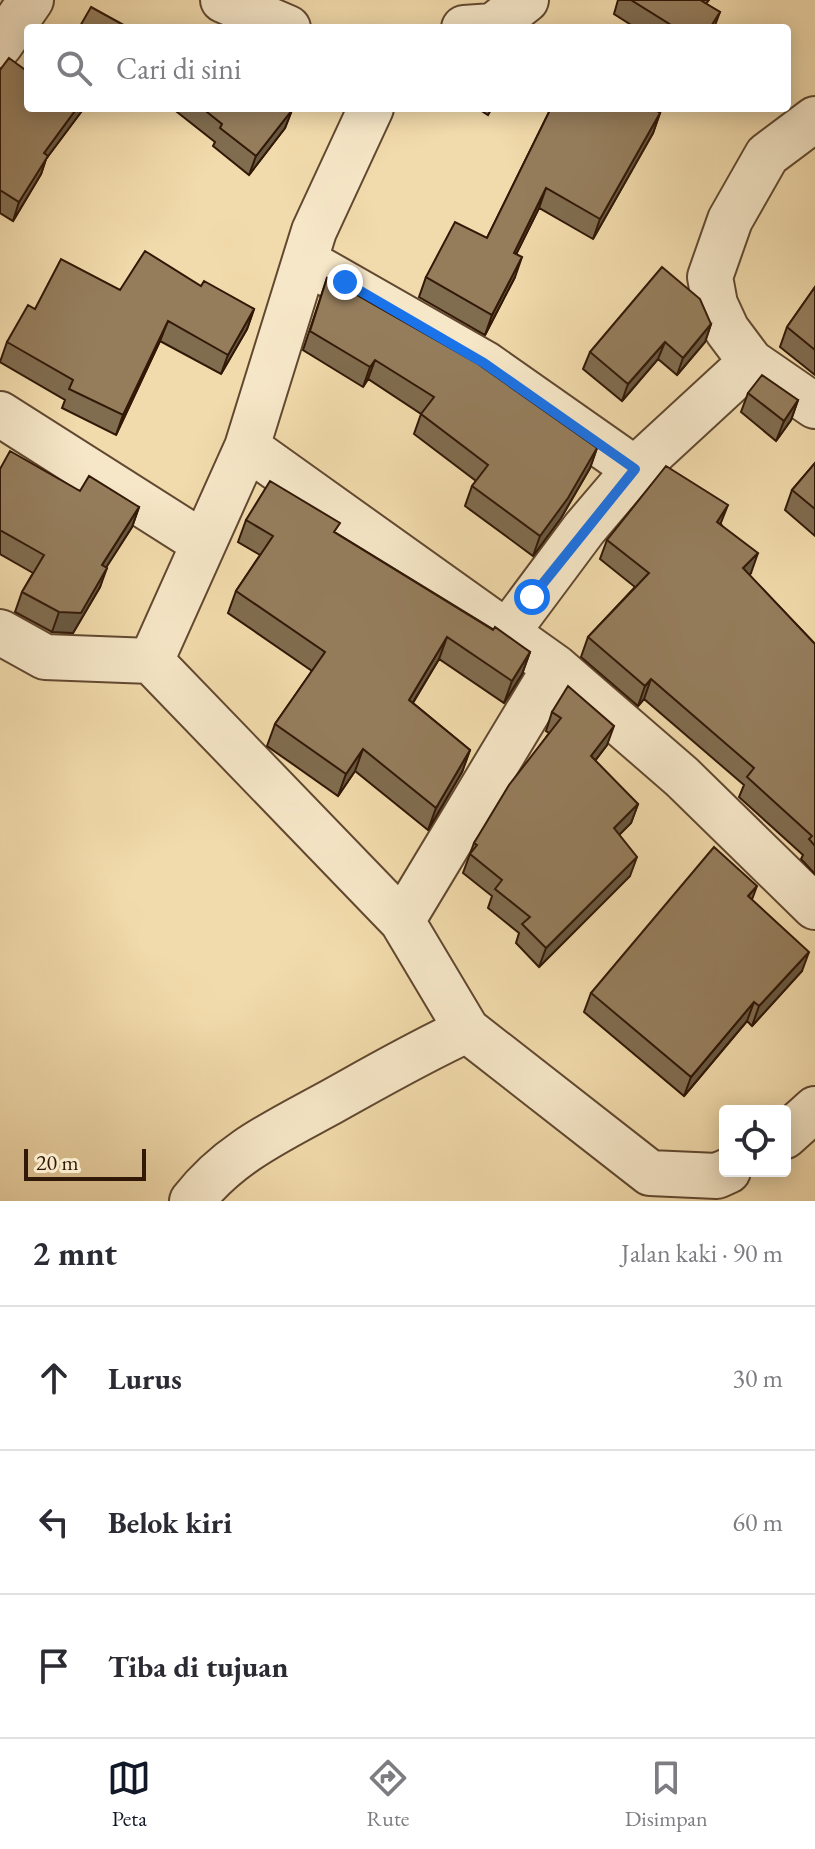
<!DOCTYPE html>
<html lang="id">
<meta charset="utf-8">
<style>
body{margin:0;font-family:"EB Garamond",serif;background:#f7f7f7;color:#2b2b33}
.controls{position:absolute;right:24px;bottom:24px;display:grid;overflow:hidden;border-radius:8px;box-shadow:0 4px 20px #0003}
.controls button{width:72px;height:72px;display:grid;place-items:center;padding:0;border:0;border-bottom:2px solid #e1e1e2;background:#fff;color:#2b2b33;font:40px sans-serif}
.scale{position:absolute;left:24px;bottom:20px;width:122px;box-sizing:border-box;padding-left:8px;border:4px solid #311807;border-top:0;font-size:22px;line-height:28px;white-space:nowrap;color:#311807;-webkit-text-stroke:6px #f6e7c8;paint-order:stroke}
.stop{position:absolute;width:24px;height:24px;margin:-18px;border:6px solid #1a73e8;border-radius:50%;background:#fff}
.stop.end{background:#1a73e8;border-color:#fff;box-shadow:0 2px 8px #0008}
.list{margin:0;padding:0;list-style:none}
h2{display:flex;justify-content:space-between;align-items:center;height:104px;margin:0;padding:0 32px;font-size:34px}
h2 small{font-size:26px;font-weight:400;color:#7c7c81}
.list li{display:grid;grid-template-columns:52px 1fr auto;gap:24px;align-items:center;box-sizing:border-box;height:144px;padding:0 32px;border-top:2px solid #e1e1e2}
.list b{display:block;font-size:30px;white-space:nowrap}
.list em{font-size:26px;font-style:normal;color:#7c7c81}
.icon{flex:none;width:44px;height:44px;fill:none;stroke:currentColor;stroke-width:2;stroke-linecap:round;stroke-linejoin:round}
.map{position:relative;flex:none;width:815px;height:1201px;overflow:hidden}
.search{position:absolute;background:#fff;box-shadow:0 4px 20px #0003;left:24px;right:24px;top:24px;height:88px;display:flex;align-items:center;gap:20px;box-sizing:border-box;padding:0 28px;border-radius:8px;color:#7c7c81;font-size:30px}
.sheet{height:536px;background:#fff}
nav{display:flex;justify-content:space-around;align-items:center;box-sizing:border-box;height:112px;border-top:2px solid #e1e1e2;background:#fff;font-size:22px;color:#7c7c81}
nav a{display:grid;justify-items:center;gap:4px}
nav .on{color:#111827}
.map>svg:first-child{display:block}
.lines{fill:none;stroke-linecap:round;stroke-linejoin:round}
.street-casing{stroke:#614830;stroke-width:48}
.street{stroke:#f6e7c8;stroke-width:44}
.wall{fill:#806c4f;stroke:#311807;stroke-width:2}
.shaded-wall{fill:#685840;stroke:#311807;stroke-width:2}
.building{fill:#957d5c;stroke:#311807;stroke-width:2}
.route{stroke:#1a73e8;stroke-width:10}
</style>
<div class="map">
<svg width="815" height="1201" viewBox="0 0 815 1201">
<rect width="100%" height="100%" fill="#f1daab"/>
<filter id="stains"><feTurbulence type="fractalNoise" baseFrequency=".0025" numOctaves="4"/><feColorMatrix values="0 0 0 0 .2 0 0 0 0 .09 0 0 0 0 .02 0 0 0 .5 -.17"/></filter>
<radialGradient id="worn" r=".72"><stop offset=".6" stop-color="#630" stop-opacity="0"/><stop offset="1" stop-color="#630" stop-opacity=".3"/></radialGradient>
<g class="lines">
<defs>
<path id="street" d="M223,0l65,28
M464,28l29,-2 33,-26
M0,45l31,-45
M815,119l-48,36 -37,65 -20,57 5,27 12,26 24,32 64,44
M305,261l179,102 151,106
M0,414l203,129
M247,447l308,220 127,110 133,130
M508,631l76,-102 51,-60 116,-107
M0,632l45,25 106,4 251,260
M151,661l96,-214 67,-216 57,-123
M555,667l-153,254 65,109 183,143 67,3 11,-5
M785,1136l30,-27
M192,1201c37,-48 86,-70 139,-99 45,-25 88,-50 136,-72"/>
</defs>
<use href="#street" class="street-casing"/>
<use href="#street" class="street"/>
</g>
<path class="wall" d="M618,0h91l-3,4 14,8 -6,16h-78l-22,-14z
M0,70l28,38h56l-38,51 -5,15 -28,47 -13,-8z
M172,108h118l2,2 -7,18 -36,47 -36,-29 2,-4z
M477,108h15l-4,7z
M551,108l109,5 -7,20 -60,106 -54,-31 -23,46 -1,23 -30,58 -66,-38 7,-20 61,-39z
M327,278l270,170 -7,20 -29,50 -28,38 -68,-50 7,-20 4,-5 -62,-47 7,-20 -53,-35 -5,8 -60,-37z
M201,286l53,23 -7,20 -26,45 -61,-33 -44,94 -54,-27 3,-8 -65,-38 7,-20 28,-33 85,-19z
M815,287v88l-35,-28 7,-20z
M711,324l-6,18 -28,33 -19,-16 -36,42 -39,-32 7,-17z
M748,393l50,7 -7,20 -15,21 -35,-29z
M815,463v73l-30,-26 7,-20z
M0,469l139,38 -7,20 -26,40 -6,20 -27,46 -21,-1 -37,-20 7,-20 11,-19 -33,-19z
M246,520l90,13 194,119 -8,22 -18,29 -65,-44 -26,44 57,47 -8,22 -34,58 -73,-59 -17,25 -71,-50 8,-22 37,-53 -84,-58 8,-22 24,-36 -22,-13z
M721,524l30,49 -2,2 66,69v230l-14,-15 2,-4 -64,-58 5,-12 -100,-86 -6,7 -57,-49 7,-20 47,-50 -35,-28 7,-19z
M552,712l55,33 -12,16 43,43 -7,19 -12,12 11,41 -91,91 -23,-24 3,-10 -31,-25 4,-12 -29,-23 11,-30 75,-110 -3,-2z
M752,900l50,71 -50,55 -5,-5 -63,75 -100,-84 7,-19z"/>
<path class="shaded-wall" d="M77,108h7l-38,51 -5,15 -28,47 6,-19 25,-49z
M292,110l-7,18 -36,47 7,-19z
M660,113l-7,20 -60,106 7,-20z
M546,188l-7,20 -32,65 7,-20z
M522,257l-7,20 -30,58 7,-20z
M254,309l-7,20 -26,45 7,-19z
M168,321l-8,20 -44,94 7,-20z
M711,324l-6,18 -28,33 6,-17z
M665,342l-7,17 -36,42 6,-17z
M375,360l-7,19 -5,8 7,-20z
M798,400l-7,20 -15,21 8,-20z
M597,448l-7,20 -29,50 -28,38 7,-20z
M728,505l-8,20 -3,-3z
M139,507l-7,20 -37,58 7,-20z
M758,553l-7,20 -15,15 7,-20z
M107,568l-7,19 -27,46 -21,-1 7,-20z
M447,637l-8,22 -38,63 8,-22z
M530,652l-8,22 -18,29 8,-22z
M651,679l-7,20 -6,7 7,-20z
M614,726l-7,19 -23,30 7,-19z
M363,749l-8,22 -17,25 8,-22z
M470,750l-8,22 -34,58 8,-22z
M638,804l-7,19 -24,24 7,-19z
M637,857l-7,19 -91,91 7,-19z
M757,886l-7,19 -2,-9z
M809,952l-7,19 -50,55 7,-20z
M754,1002l-7,19 -63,75 7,-19z"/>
<path class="building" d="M631,0h72l-1,1 18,11 -10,16h-34z
M91,7l38,21h-50z
M9,58l19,14v36h49l-33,45 4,3 -29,46 -19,-12v-120z
M202,108h88l2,2 -36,46 -36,-28 2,-4z
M551,108h101l8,5 -60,106 -54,-31 -32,65 8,4 -30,58 -66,-38 29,-55 32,16z
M145,251l56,35 3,-5 50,28 -26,46 -60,-34 -45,94 -54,-26 4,-9 -66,-38 21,-37 7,4 26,-50 59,31z
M662,267l38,32 11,25 -28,34 -18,-16 -37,42 -38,-32z
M327,278l151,86 119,84 -29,50 -28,38 -68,-50 16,-21 -67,-51 13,-17 -59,-37 -5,7 -60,-36z
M815,287v63l-28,-23z
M762,375l36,25 -14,21 -36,-28z
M10,451l70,40 9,-15 50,31 -37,58 5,3 -26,45 -22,-1 -37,-20 22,-37 -44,-25v-61z
M815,463v46l-23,-19z
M666,466l62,39 -11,17 41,31 -15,15 72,76v202l-6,-7 3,-3 -65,-59 7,-9 -103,-89 -6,7 -57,-49 61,-64 -42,-33z
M270,481l70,42 -6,9 159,98 2,-3 35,25 -18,29 -65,-44 -38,63 61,50 -34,58 -73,-59 -17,25 -71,-50 50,-72 -89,-61 37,-55 -27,-16z
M568,686l46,40 -23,30 47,48 -24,24 23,29 -91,91 -24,-24 8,-7 -35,-28 7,-9 -32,-26 7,-9 -3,-2 35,-58 52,-67 -9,-6z
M714,847l43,39 -9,10 61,56 -50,54 -5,-4 -63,75 -100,-84z"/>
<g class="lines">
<path class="route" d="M345,282l139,81 151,106 -103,128"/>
</g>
<rect width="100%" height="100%" filter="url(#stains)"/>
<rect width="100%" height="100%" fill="url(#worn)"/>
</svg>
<div class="controls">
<button><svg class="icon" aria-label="locate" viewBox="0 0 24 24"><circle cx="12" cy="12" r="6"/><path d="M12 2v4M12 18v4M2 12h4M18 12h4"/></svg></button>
</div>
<div class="scale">20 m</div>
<div class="stop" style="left:532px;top:597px"></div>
<div class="stop end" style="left:345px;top:282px"></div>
<div class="search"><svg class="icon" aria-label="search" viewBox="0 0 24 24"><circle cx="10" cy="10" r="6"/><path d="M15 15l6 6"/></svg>Cari di sini</div>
</div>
<section class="sheet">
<h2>2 mnt<small>Jalan kaki · 90 m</small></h2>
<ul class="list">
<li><svg class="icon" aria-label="ahead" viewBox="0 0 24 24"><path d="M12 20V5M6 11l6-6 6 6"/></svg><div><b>Lurus</b></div><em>30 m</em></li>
<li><svg class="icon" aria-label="left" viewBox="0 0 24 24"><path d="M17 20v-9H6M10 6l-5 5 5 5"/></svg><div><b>Belok kiri</b></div><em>60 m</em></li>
<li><svg class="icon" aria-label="arrive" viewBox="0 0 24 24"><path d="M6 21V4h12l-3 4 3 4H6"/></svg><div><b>Tiba di tujuan</b></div></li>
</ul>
</section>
<nav>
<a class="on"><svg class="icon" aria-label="map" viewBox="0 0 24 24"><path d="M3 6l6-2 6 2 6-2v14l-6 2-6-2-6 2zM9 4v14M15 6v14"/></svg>Peta</a>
<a><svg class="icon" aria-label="directions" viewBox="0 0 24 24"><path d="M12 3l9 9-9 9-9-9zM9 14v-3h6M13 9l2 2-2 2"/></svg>Rute</a>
<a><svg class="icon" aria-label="saved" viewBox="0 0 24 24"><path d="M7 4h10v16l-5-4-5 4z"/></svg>Disimpan</a>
</nav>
